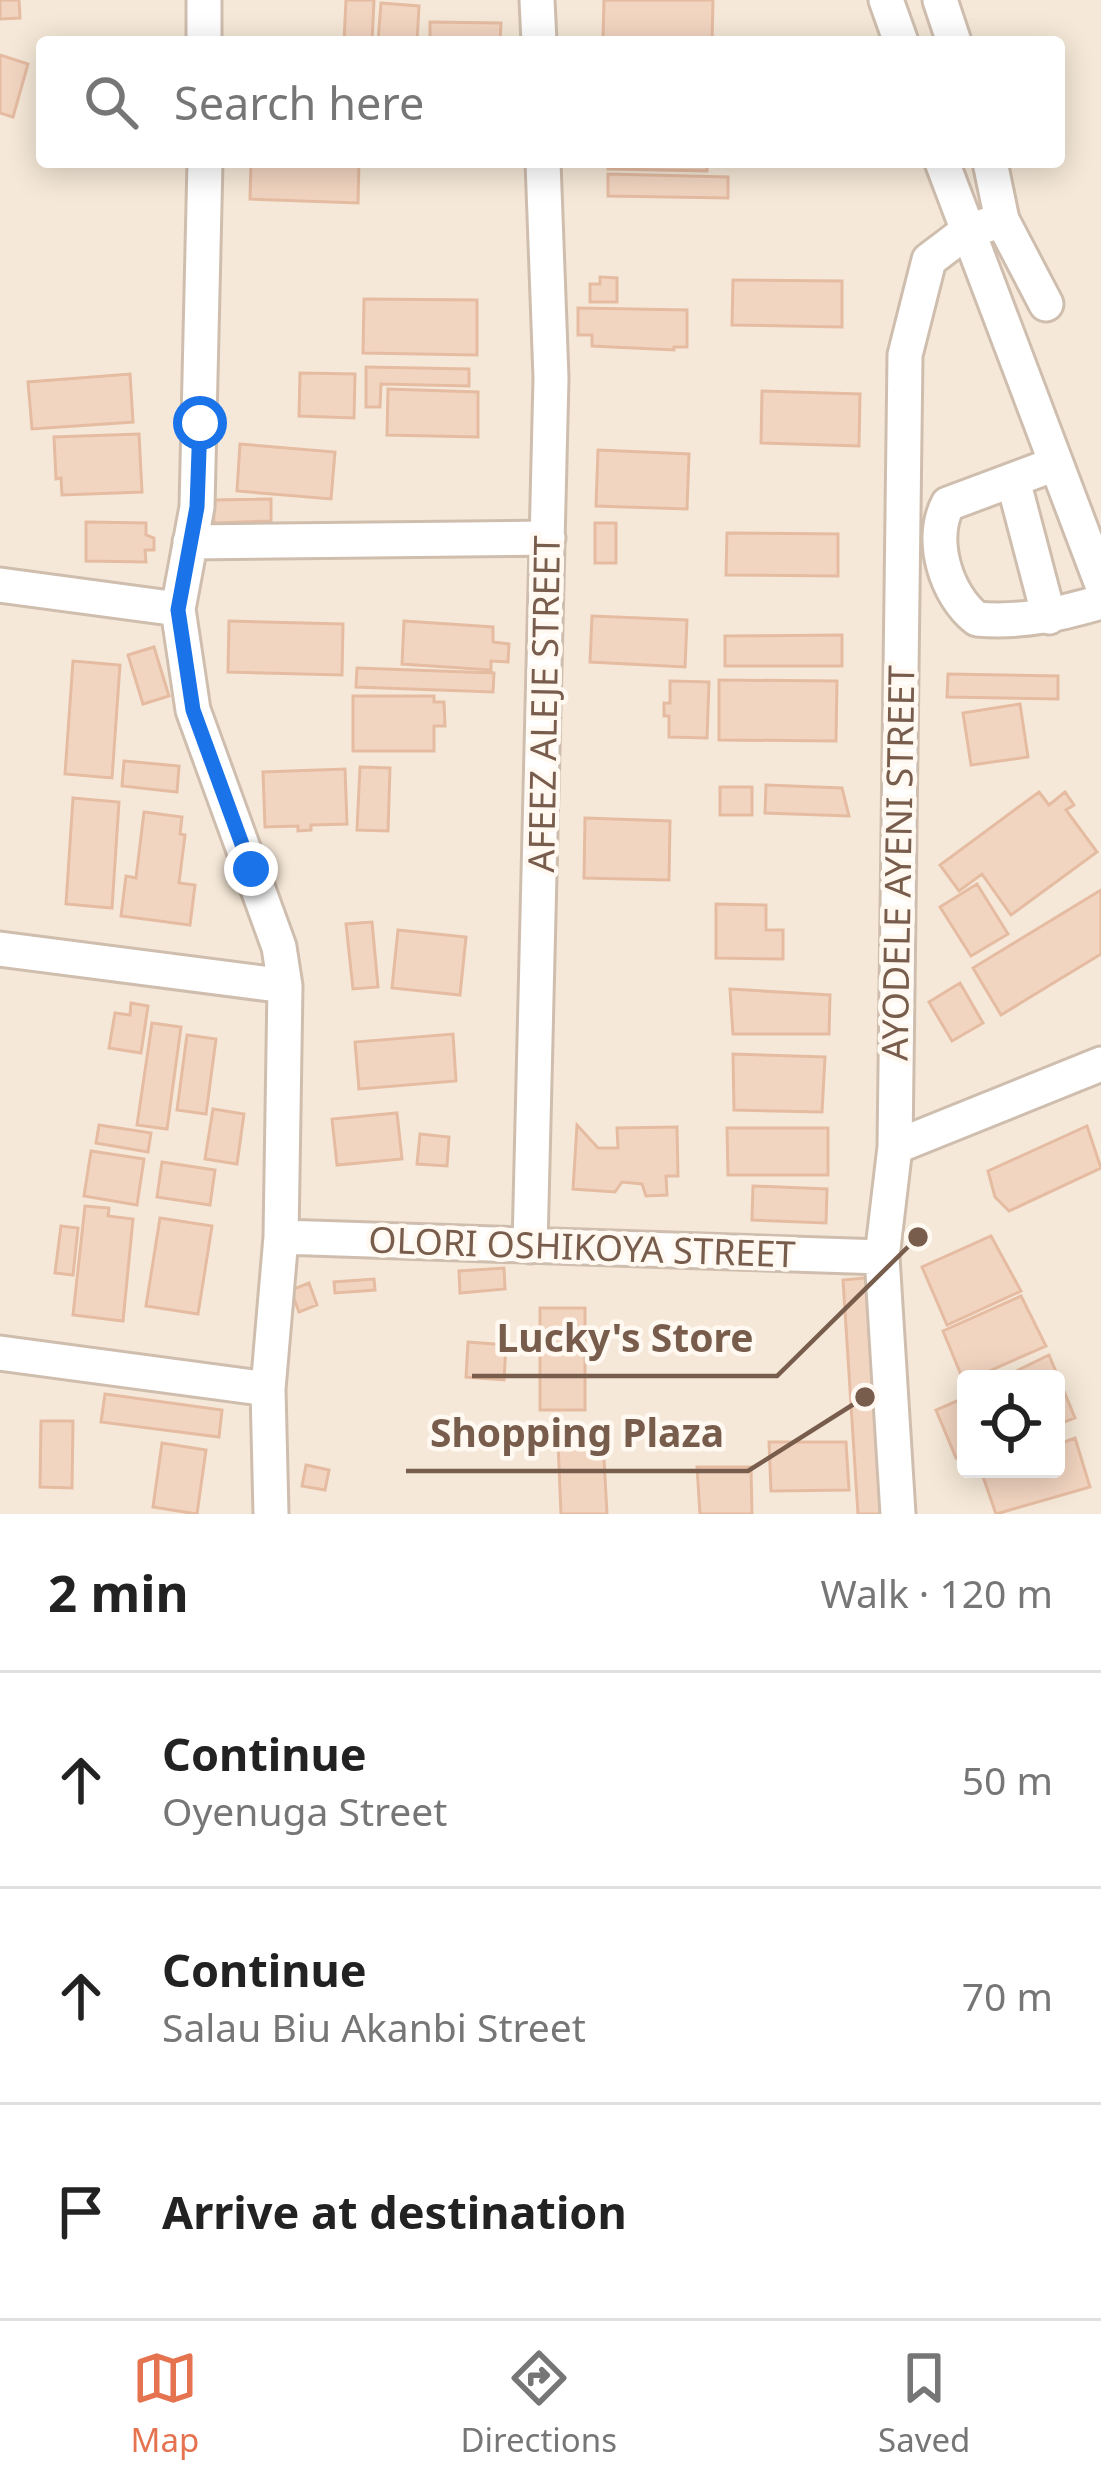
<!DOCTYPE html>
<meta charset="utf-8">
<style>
body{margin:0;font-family:"Noto Sans",sans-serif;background:#f6f6f6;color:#222}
.controls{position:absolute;right:36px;bottom:36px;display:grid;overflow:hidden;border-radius:12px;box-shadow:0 6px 30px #0003}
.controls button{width:108px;height:108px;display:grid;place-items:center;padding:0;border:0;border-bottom:3px solid #e0e0e0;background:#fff;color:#222;font:60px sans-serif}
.stop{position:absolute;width:36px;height:36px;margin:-27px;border:9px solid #1a73e8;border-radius:50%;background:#fff}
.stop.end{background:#1a73e8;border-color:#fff;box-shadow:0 3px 12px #0008}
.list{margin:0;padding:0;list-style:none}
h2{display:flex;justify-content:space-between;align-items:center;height:156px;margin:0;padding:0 48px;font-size:51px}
h2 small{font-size:39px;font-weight:400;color:#767676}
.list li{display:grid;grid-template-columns:78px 1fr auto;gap:36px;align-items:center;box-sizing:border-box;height:216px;padding:0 48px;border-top:3px solid #e0e0e0}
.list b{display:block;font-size:45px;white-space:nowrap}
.list p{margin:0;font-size:39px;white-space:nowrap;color:#767676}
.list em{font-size:39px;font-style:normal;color:#767676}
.icon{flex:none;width:66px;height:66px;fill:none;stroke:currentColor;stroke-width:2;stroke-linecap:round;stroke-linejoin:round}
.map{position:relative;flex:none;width:1101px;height:1514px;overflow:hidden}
.search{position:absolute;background:#fff;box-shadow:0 6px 30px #0003;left:36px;right:36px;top:36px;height:132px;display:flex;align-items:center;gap:30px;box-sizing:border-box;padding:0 42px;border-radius:12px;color:#767676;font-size:45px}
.sheet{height:804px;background:#fff}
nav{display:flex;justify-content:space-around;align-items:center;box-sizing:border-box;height:168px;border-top:3px solid #e0e0e0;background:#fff;font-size:33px;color:#767676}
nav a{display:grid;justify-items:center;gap:6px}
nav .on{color:#e67350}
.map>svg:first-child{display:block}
.residential{fill:#f5e8d8;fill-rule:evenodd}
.building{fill:#f2d5c1;stroke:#e5bca2;stroke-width:3}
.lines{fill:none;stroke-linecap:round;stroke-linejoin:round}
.minor-casing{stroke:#cfbeae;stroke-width:39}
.minor{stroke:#fff;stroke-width:33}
.route{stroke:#1a73e8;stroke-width:15}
.labels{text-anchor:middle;stroke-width:9;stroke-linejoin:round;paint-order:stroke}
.street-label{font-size:36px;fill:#785c4c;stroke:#fff9f1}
.leader{fill:none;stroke:#785c4c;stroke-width:4.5}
.callout-dot{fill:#785c4c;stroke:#fff9f1;stroke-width:4.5}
.callout-label{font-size:39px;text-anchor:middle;font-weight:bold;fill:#785c4c;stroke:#fff9f1;stroke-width:9;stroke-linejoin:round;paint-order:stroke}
</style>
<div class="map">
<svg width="1101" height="1514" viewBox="0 0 1101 1514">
<rect width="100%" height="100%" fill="#fdf6ea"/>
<path class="residential" d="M0,0h1101v1514h-1101zM42,42h1017v120h-1017zM966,1379h90v90h-90z"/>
<path class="building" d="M0,0h19l1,18 -20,1z
M346,0h28l-2,42h-28z
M604,0h109l-1,42 -109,-4z
M381,3l38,3 -2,36h-39z
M430,22l71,1 -1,19h-70z
M0,55l28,9 -15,53 -13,-4z
M251,162h108l-1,41 -108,-4z
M608,162h99v9l-99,-2z
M608,174l120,3v21l-120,-2z
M600,277l17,1v24h-27v-18h10z
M733,280l109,1v46l-110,-2z
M364,299l113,1v55l-114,-2z
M578,308l109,2v37h-13v3l-82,-4v-11h-14z
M366,367l103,2v17l-88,-2 -1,23h-14z
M300,373l55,1 -1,44 -55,-2z
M130,374l3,48 -101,7 -4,-47z
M388,389l90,3v45l-91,-2z
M762,391l98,3 -1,52 -98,-3z
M139,434l3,58 -80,3 -1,-17 -5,1 -2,-42z
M240,444l95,8 -4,47 -94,-8z
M598,450l91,4 -2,55 -91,-3z
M271,499v22l-57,2 -1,-23z
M86,522l60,1v12l8,3v12h-9l1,12 -60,-1z
M595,523h21v40h-21z
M727,533l111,1v42l-112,-1z
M592,616l95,4 -2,47 -95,-5z
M229,621l114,3 -1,51 -114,-3z
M404,621l89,6v15l16,2 -1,18 -17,-1v9l-89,-6z
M842,635v31h-117v-30z
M154,647l15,49 -26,8 -15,-49z
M73,661l47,4 -8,113 -47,-4z
M357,668l137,5 -1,19 -137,-5z
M948,674l110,2v23l-111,-2z
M719,680l118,1 -1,60 -117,-1z
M670,681l39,1 -2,56 -38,-1v-21h-5v-13h6z
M353,696h81v6h10l1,24h-11v25h-81z
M1020,704l8,53 -57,8 -8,-52z
M124,761l55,5 -2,26 -55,-6z
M360,767l30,1 -2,63 -31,-1z
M345,769l2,55 -36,1v5l-13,1v-5l-33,1 -2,-55z
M766,785l76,3 7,28 -84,-3z
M720,787h32v28h-32z
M1039,792l10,13 16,-13 9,13 -8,5 31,42 -86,63 -29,-41 -23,17 -19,-26z
M73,798l46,4 -7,106 -46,-4z
M144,812l38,5 -2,17 5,1 -6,48 16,2 -5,40 -69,-9 5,-40 10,2z
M585,818l85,3 -1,59 -85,-2z
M977,884l31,50 -37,22 -31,-49z
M1101,890v64l-100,61 -28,-47z
M716,904l50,1v25h17v29l-67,-1z
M372,922l6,65 -25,2 -7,-65z
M398,930l68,7 -6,58 -68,-7z
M960,983l23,40 -31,18 -23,-39z
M730,989l100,6 -1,39h-96z
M131,1003l17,3 -7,47 -32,-5 6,-35 15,2z
M152,1023l29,4 -14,102 -30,-4z
M453,1034l3,47 -97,8 -4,-47z
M187,1035l29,4 -10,75 -29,-4z
M733,1054l92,3 -3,55 -88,-2z
M213,1109l31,5 -7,50 -32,-5z
M397,1113l5,46 -65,6 -5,-46z
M99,1125l52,8 -3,19 -52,-9z
M577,1125l21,23h20l-1,-20 60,-1 1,49h-12l1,19 -21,1 -4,-12 -20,-2 -7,10 -42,-3z
M1087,1126l14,42 -92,43 -14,-14 -7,-26z
M727,1128h101v47h-100z
M420,1134l29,3 -2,29 -30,-2z
M91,1151l53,8 -7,46 -53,-9z
M162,1162l53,8 -5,35 -53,-8z
M753,1186l74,3 -1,34 -74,-3z
M85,1206l24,2 -1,8 25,3 -10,102 -50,-6z
M160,1218l52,8 -14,88 -52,-8z
M61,1226l17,2 -5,47 -18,-2z
M991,1236l30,55 -74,34 -25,-58z
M504,1268l1,21 -45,4 -1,-22z
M874,1277l9,237h-25l-15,-234z
M374,1279l1,11 -40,3 -1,-11z
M309,1283l8,22 -18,7 -8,-22z
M1021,1296l25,50 -82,36 -21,-51z
M540,1308h45v102h-45z
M468,1342l38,3 -2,35 -38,-3z
M1049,1355l26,63 -19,7v-46l-50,-3z
M105,1394l117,16 -3,27 -118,-15z
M966,1397v58l-10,3 -20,-48z
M41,1421h32l-1,67 -32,-1z
M1075,1438l15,49 -94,27 -15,-43 75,-2v-24z
M603,1440l4,74h-46l-3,-72z
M769,1442h77l3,48 -78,1z
M162,1443l44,7 -9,64 -44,-7z
M306,1465l23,5 -4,20 -23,-4z
M697,1467h54l1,47h-52z"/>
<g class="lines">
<defs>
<path id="minor" d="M204,0v42
M537,0l2,42
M886,0l15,42
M940,0l14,42
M205,162l-8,345 -19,102 15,101 86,237 6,39 -4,251 -13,152 3,125
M942,162l159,420
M1002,220l44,84
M1055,464l-107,40c-19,36 -2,91 29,115 45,4 82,-5 124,-17
M1013,480l36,137
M190,542l358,-4
M0,585l178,24
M0,949l285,37
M895,1147l206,-83
M281,1237l601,20
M530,1246l21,-868 -8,-216
M0,1353l268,36
M898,1514l-16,-257 13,-110 10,-792 24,-95 37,-28 36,-12 -12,-58"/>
</defs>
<use href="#minor" class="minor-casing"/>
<use href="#minor" class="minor"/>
</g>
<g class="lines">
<path class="route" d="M200,423l-3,84 -19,103 15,100 58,159"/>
</g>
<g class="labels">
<g class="street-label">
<text transform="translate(544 704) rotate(-89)" y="13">AFEEZ ALEJE STREET</text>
<text transform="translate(898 863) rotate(-89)" y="13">AYODELE AYENI STREET</text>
<text transform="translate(582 1247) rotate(2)" y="13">OLORI OSHIKOYA STREET</text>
</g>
</g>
<path class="leader" d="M918 1237L777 1376H472M865 1397L748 1471H406"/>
<g class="callout-dot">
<circle cx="918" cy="1237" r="12"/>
<circle cx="865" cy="1397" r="12"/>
</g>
<g class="callout-label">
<text x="625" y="1352">Lucky's Store</text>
<text x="577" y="1447">Shopping Plaza</text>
</g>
</svg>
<div class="controls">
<button><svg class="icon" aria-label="locate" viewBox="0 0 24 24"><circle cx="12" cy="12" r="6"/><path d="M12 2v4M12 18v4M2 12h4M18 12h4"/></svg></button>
</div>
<div class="stop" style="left:200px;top:423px"></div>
<div class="stop end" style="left:251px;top:869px"></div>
<div class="search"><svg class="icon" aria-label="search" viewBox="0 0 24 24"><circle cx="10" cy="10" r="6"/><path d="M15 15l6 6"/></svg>Search here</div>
</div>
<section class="sheet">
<h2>2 min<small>Walk · 120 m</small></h2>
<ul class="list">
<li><svg class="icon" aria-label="ahead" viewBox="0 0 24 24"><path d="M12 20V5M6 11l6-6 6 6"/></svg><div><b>Continue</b><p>Oyenuga Street</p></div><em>50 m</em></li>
<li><svg class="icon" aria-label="ahead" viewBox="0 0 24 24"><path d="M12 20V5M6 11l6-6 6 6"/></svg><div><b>Continue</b><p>Salau Biu Akanbi Street</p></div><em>70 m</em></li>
<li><svg class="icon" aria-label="arrive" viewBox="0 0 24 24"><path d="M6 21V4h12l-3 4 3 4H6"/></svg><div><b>Arrive at destination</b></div></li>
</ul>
</section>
<nav>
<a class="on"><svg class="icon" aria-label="map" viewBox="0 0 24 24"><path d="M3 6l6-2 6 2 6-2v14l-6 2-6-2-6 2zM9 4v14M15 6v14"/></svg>Map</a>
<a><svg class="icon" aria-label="directions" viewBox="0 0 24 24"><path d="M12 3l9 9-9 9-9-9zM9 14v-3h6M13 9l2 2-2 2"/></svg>Directions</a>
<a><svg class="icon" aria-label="saved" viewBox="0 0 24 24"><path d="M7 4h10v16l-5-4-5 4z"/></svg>Saved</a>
</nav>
